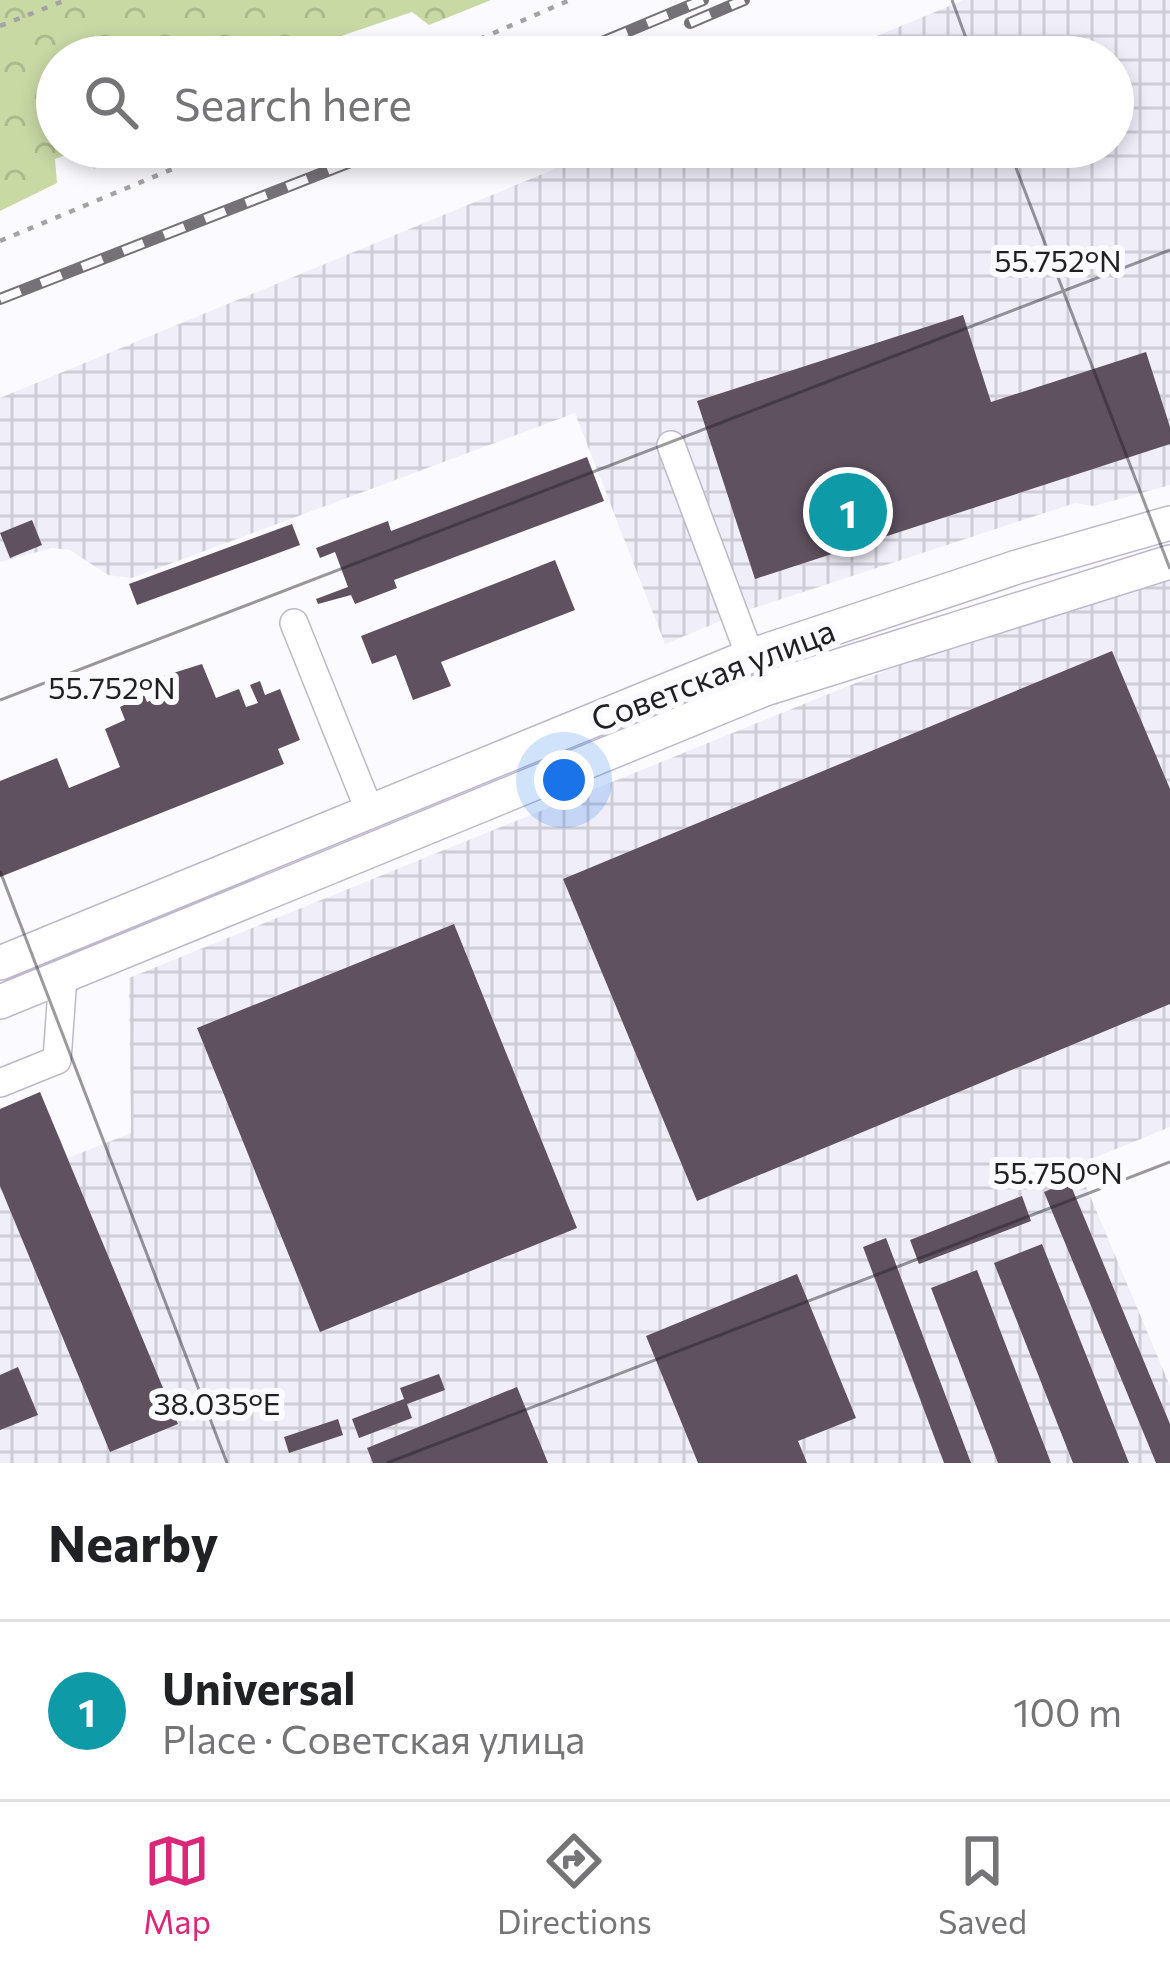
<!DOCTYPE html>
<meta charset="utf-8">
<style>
body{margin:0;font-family:Commissioner,sans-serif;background:#f6f6f6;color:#202124}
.you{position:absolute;left:564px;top:780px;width:42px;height:42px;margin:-30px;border:9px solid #fff;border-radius:50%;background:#1a73e8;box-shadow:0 0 0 18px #1a73e833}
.badge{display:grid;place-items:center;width:78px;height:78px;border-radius:50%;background:#db2777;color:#fff;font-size:39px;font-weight:700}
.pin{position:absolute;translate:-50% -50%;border:6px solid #fff;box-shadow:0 3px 12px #0006}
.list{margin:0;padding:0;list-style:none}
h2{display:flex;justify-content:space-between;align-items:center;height:156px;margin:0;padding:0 48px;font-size:51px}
h2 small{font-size:39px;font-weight:400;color:#757577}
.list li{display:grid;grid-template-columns:78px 1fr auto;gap:36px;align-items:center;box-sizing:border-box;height:180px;padding:0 48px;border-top:3px solid #e0e0e0}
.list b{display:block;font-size:45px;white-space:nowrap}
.list p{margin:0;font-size:39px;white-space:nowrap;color:#757577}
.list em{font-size:39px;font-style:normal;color:#757577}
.icon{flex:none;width:66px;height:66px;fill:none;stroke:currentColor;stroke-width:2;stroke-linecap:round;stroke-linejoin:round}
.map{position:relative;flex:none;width:1170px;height:1463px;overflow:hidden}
.search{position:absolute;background:#fff;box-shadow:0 6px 18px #0003;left:36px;right:36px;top:36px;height:132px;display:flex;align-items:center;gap:30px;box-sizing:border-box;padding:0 42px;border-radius:66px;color:#757577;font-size:45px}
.sheet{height:336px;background:#fff}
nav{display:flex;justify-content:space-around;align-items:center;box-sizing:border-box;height:168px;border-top:3px solid #e0e0e0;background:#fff;font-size:33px;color:#757577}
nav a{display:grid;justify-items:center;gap:6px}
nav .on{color:#db2777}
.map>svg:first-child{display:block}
.industrial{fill:url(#industrial-grid)}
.forest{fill:url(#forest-crowns)}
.building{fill:#5f515f}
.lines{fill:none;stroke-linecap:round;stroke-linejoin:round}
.minor-casing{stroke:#beb8cd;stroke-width:30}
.major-casing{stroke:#beb8cd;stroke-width:36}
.path{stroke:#a4a2a7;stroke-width:4.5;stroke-dasharray:6 9;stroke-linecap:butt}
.minor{stroke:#fff;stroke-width:27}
.major{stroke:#fff;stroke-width:33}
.rail-casing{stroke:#747278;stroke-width:12}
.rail{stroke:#fbfafe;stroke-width:8;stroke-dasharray:22;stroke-linecap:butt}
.ticks{fill:none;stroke:#211f26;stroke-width:3;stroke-opacity:0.45}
.labels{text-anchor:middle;stroke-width:12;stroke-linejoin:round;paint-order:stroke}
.street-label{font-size:33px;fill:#211f26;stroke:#fbfafe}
.ticks-label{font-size:30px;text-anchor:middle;fill:#211f26;stroke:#fbfafe;stroke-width:12;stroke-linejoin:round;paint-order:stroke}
</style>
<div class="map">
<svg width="1170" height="1463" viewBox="0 0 1170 1463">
<defs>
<pattern id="industrial-grid" width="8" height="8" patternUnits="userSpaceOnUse" patternTransform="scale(3)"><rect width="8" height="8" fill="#f0eef9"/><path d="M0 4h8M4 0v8" fill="none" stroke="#ceccd5"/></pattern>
<pattern id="forest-crowns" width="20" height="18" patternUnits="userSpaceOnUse" patternTransform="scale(3)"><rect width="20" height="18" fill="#c8d9a4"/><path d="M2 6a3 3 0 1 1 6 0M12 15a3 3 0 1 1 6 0" fill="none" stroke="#acba8d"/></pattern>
</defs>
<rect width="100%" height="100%" fill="#fbfafe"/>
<path class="industrial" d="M964,0h206v485l-76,21 -19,-3 -330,108 -80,33 -90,-231 -443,165 -24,-3 -38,-25 -18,-2 -52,14v-164l608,-251h505v-90h-287z
M1170,574v553l-93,38 93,221v77h-1170v-354l40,-17 28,66 63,-25 -2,-155 887,-360z"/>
<path class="forest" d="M0,0h491l-62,25 -17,-13 -74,25 -2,20h-279v90h74l-37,22 -12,-20 -27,10 2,24 -57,28z"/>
<path class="building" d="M963,315l28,87 155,-50 24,75v17l-415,135 -58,-178z
M587,457l17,44 -210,79 3,8 -42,16 -4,-9 -33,9 -2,-5 32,-12 -13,-35 -15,6 -4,-10 72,-27 3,10z
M32,520l10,25 -32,13 -10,-25z
M292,524l8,21 -163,60 -8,-21z
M555,560l20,50 -134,52 10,24 -38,14 -17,-45 -24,9 -11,-28z
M1112,651l58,138v215l-473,197 -134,-322z
M202,664l14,34 23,-9 7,18 12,-4 -8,-18 10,-4 5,14 15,-6 20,51 -22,9 6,15 -284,113v-96l57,-23 12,30 51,-21 -15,-38 20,-9 -5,-13 10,-5 -3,-6 15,-6 5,12 14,-5 -7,-18z
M454,924l123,304 -257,104 -123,-304z
M40,1092l138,332 -68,28 -110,-266v-77z
M1069,1181l101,243v39h-14l-112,-271z
M1022,1196l9,25 -112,43 -9,-24z
M886,1238l85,225h-27l-81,-216z
M1042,1244l87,219h-56l-79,-200z
M977,1270l74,193h-53l-67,-175z
M797,1274l59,144 -58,23 9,22h-109l-52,-127z
M18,1367l20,48 -38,15v-55z
M439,1374l6,16 -38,14 5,14 -53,20 -7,-19 52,-20 -4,-11z
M517,1387l31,76h-175l-6,-15z
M338,1419l5,16 -54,18 -5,-16z"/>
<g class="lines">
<defs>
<path id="minor" d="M671,445l79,211
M294,623l76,189
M0,1083l57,-23 6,-84"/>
<path id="major" d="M0,963l750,-307 267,-89 153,-44
M0,1002l765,-313 405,-127"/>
</defs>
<use href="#minor" class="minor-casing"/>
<use href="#major" class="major-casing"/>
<path class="path" d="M0,26l66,-26
M438,57l132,-57
M0,241l225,-94"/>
<use href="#minor" class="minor"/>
<use href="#major" class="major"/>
<defs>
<path id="rail" d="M690,23l54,-23
M566,57l137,-57
M0,299l389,-152"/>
</defs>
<use href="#rail" class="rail-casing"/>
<use href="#rail" class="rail"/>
</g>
<path class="ticks" d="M952,0l21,57M1008,147l162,422M0,700l1170,-450M0,871l227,592M387,1463l783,-301"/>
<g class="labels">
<g class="street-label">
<text transform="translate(713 675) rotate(-21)" y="12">Советская улица</text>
</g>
</g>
<g class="ticks-label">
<text x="1058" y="272">55.752°N</text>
<text x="112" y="699">55.752°N</text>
<text x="1058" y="1184">55.750°N</text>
<text x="217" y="1415">38.035°E</text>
</g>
</svg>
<div class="you"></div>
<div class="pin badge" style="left:848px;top:512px;background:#0f9aa8">1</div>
<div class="search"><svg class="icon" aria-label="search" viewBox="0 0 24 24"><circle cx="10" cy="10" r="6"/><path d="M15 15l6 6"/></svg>Search here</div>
</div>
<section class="sheet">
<h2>Nearby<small></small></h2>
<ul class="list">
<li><span class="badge" style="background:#0f9aa8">1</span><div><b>Universal</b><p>Place · Советская улица</p></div><em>100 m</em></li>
</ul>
</section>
<nav>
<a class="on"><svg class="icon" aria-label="map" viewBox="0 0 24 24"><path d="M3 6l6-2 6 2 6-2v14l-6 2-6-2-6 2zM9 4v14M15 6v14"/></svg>Map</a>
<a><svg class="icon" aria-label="directions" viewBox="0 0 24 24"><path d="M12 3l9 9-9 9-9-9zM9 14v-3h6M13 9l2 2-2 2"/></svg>Directions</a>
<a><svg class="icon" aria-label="saved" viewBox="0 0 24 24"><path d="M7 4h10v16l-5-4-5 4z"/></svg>Saved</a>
</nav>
